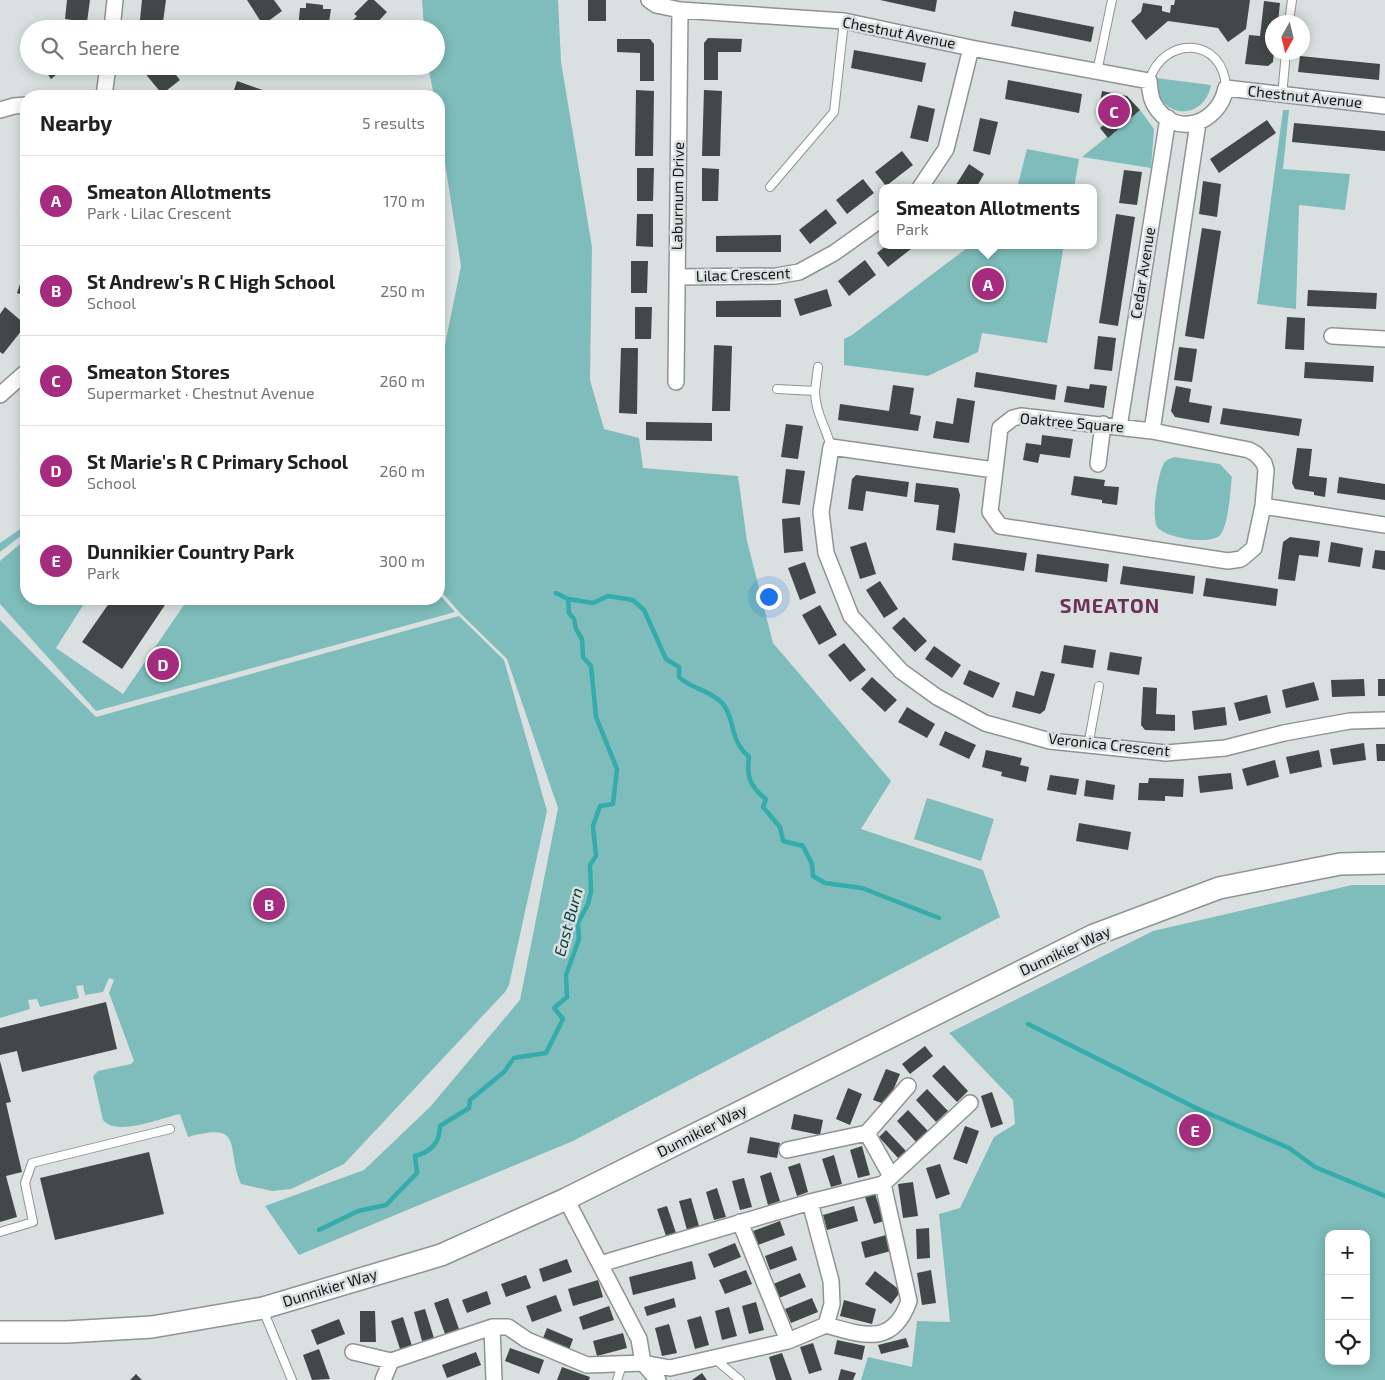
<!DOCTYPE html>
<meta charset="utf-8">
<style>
body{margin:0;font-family:"Exo 2",sans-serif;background:#f6f6f6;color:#202124}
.controls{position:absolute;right:15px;bottom:15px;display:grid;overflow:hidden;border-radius:10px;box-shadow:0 2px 12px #0003}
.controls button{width:45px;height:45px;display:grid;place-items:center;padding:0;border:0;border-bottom:1px solid #e0e0e0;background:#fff;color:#202124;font:25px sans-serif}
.compass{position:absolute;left:1265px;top:15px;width:45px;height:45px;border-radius:50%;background:#fff;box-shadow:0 2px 12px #0003;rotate:188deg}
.you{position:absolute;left:768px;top:596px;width:18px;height:18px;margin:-12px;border:4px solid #fff;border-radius:50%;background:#1a73e8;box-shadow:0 0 0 8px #1a73e833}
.badge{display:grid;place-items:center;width:32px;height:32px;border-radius:50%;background:#a52b7f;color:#fff;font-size:16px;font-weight:700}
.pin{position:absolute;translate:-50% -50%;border:2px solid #fff;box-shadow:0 1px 5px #0006}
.popup{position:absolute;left:879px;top:184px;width:218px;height:65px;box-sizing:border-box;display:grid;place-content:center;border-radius:10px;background:#fff;filter:drop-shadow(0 1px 4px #0005);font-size:16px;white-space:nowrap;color:#757577}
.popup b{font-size:19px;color:#202124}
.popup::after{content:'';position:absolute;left:50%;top:100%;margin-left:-10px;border:10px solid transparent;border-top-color:#fff}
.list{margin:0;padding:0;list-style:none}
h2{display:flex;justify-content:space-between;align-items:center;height:65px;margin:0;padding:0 20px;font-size:21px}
h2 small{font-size:16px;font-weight:400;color:#757577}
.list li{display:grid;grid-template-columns:32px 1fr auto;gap:15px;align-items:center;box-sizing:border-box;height:90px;padding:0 20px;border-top:1px solid #e0e0e0}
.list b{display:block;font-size:19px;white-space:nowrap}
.list p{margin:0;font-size:16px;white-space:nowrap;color:#757577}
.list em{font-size:16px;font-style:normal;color:#757577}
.icon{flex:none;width:28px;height:28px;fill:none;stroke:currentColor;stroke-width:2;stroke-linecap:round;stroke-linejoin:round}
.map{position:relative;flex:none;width:1385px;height:1380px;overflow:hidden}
.search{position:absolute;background:#fff;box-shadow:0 2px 12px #0003;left:20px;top:20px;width:425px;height:55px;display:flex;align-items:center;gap:12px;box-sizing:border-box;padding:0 18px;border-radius:28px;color:#757577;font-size:19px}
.panel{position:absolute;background:#fff;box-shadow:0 2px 12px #0003;left:20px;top:90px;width:425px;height:515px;border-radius:20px}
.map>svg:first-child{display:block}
.green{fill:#7ebdbb;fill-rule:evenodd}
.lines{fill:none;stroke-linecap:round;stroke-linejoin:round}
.stream{stroke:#33acaa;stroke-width:4.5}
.building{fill:#424847}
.service-casing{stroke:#8e9493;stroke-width:10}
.minor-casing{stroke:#8e9493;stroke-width:18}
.secondary-casing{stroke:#8e9493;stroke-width:24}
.service{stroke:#fff;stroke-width:8}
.minor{stroke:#fff;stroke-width:15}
.secondary{stroke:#fff;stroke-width:21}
.labels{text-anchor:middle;stroke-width:5;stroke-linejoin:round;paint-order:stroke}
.street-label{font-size:15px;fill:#121414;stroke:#dae0e0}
.water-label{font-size:16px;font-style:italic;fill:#003938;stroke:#dae0e0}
.district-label{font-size:20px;font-weight:bold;letter-spacing:1px;fill:#6d3057;stroke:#dae0e0}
</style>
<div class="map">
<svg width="1385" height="1380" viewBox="0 0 1385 1380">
<rect width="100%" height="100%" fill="#dae0e0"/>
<path class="green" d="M422,0h136l3,62 31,185 -2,133 14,49 35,9 4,30 95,8 9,65 26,102 118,138 -30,48 122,41 17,47 -427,224 -274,114 -34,-49 99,-36 66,-63 90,-107 38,-192 -51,-149 -47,-46 -21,-24v-215l22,-108 -22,-142v-28h-5l-6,-30h8v-37h-12z
M1156,78l55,7c-7,38 -56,34 -55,-7z
M1140,110l14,19 -3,39 -69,-11z
M1283,110h6l-6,59 67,5 -5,36 -46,-5 -3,104 -39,-5z
M1027,149l52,10 -5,29h-57z
M971,245h93l-17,98 -65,-10 -4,19 -50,24 -84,-11v-26l8,-4z
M1174,457l46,7 12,13c-2,14 -3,45 -11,57 -8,12 -56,4 -64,-7 -6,-11 1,-54 7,-64 3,-4 6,-4 10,-6z
M26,525v7l-26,20v-9z
M26,539v60h61l-31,49 67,46 65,-95h251v-5l16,18 -359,99 -96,-107v-43z
M459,616l45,44 43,151 -38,174 -4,7 -161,172 -53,25 -19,2 -31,-7c-16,-36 5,-63 -53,-47l-8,-23c-19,4 -63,23 -77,6l-10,-44 5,-5 33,-7 3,-3 -25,-68 5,-13 -5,-2 -6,14 -18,3 -2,-10 -7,1 3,12 -39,9 -3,-8 -9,1 2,9 -30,9v-398l96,97z
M927,798l67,21 -13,42 -67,-22z
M1352,885h33v495h-524l7,-23 44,10 5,-46 33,1 -11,-108 21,-6 34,-71 21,-13 -2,-24 -64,-67 204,-102zM1329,1234h37v127h-37z"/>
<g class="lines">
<path class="stream" d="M556,593l12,6 25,4 15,-7 25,4 11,10 22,49 13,8v10c12,12 32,13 44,27 13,16 5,34 26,53 -3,19 1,30 17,42l-3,8 17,20 3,14 20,5 9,18 1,12 12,7 37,5 77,30
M1028,1024l168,84 93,40 26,19 70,29
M319,1230l39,-19 28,-6 31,-32 -2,-17c16,-4 25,-13 25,-30l29,-18 1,-8 34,-28 10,-14 32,-5 17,-34 -9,-11 13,-11 -1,-22 13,-36 -1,-16 10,-19 3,-12 -1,-27 6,-9 -3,-30 7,-20 13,-2 4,-35 -21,-52 -5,-51 -8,-9 -1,-18 -6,-10 -2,-10 -5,-6 -1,-14"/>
</g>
<path class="building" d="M67,0h23l-3,22 -22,-3z
M142,0h24l-4,29h-23z
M247,0h27l8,11 -19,14z
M368,0h6l13,12 -16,17h-26l12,-13 -3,-2z
M588,0h18v21h-18z
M880,0h57l-2,12z
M1175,0h75l-4,29 -18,13 -10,-14 -50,-7 -22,19 -15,-19 10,-9 2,-9 19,3v5l8,2 1,-8h3z
M1264,1l16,2 -2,19h-6l2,30 -1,10 -5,4 -23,-2 4,-29 11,1z
M306,3l17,2v4h8l-3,20 -30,-1 2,-20h6z
M1014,11l80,16 -3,15 -80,-16z
M708,38l34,1 -1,13h-23v28h-14v-37z
M617,39h33l4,5v37h-14v-28l-23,-1z
M854,50l72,13 -4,19 -71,-14z
M1300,56l80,8 -1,16 -81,-8z
M42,66h25l-16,13z
M139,66h30l11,14 -18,14z
M1008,80l74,14 -3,19 -74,-14z
M237,81l37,13v2h-42z
M636,90l18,1 -1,65h-18z
M704,90l18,1 -2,65h-18z
M1102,91l25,5 13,14 -32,28 -8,-10 12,-10 -14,-2z
M918,105l17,4 -7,33 -18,-4z
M980,118l18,4 -8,33 -17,-4z
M1267,120l9,13 -57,40 -9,-14z
M1294,123l91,8v20l-93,-9z
M902,151l11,14 -27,21 -11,-14z
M969,164l15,10 -8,14h-22z
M637,168h17l-1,33h-16z
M702,168l17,1 -1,32h-16z
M1124,170l18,2 -5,33 -18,-2z
M863,179l11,14 -27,21 -11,-14z
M1203,181l18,3 -4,33 -18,-3z
M826,209l11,14 -27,21 -11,-14z
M637,214h16v33l-17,-1z
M1116,214l19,3 -17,109 -19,-3z
M1202,228l19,3 -17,108 -19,-3z
M781,235v17h-65v-16z
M887,245h29l-28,22 -11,-14z
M865,260l11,15 -27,21 -11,-15z
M631,261h17l-1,32h-16z
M26,266v30l-9,-3z
M827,289l5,17 -32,10 -6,-17z
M1308,290l69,3 -1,16 -69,-3z
M781,300v17h-65v-16z
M5,307l21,18 -23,29 -3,-2v-38z
M635,307h17l-1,32h-16z
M1287,317l18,1 -1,32 -19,-1z
M1098,336l18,2 -4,33 -18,-2z
M714,345l18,1 -2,65h-18z
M1179,347l18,2 -5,33 -18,-2z
M621,348h17l-1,66 -18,-1z
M1305,362l69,4 -1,16 -69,-4z
M976,372l81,13 -2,15 -81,-13z
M1090,384l17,2 -3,22 -40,-6 3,-16 22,3z
M893,385l21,3 -4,26 11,2 -3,15 -80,-11 2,-16 49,7z
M1176,386l15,3 -2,13 23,4 -3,17 -34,-6 -4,-6z
M957,398l18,3 -6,42 -36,-5 3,-17 17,3z
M1223,408l79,11 -3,17 -79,-12z
M646,422l66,1v18l-66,-1z
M786,424l17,2 -5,33 -17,-2z
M24,430h2v22h-3z
M1042,435l31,4 -3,19 -30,-4 -2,9 -15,-3 3,-17 15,2z
M1297,448l15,1 -3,27 18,2 -2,19 -11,-2v-3l-19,-3 -3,-6z
M786,469l19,2 -5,34 -18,-2z
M856,475l53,7 -2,15 -41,-6 -3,20 -15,-2 4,-30z
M1074,476l31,4 -1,6 15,1 -2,18 -15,-2v-3l-31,-5z
M1339,477l46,7v16l-48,-7z
M916,483l42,5 2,7 -5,38 -19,-3 3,-25 -25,-3z
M800,517l3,34 -19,2 -2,-34z
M1290,537l30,4 -2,16 -19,-2 -4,26 -17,-2 5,-37z
M866,542l10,32 -16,5 -10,-32z
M1331,542l32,6 -3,19 -32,-5z
M954,543l73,10 -3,18 -72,-11z
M1375,550l10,1v19l-13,-2z
M1037,554l72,10 -2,18 -72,-10z
M805,562l11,31 -16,7 -12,-32z
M1123,566l72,10 -2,18 -73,-10z
M1206,578l72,11 -2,17 -73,-10z
M880,581l18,28 -14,9 -18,-28z
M112,599h57l-47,70 -40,-27z
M820,605l17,30 -18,10 -17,-30z
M904,617l23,24 -12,11 -23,-24z
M844,643l22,27 -16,12 -22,-27z
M1064,645l32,5 -3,18 -32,-5z
M934,646l27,19 -9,13 -27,-19z
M1110,652l32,5 -3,18 -32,-5z
M969,670l31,13 -7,15 -30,-14z
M1041,671l14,3 -10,36 -5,4 -28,-7 4,-16 18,5z
M872,677l25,23 -12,12 -24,-23z
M1364,679l1,17 -33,1 -1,-17z
M1378,679h7v17h-7z
M1314,682l5,18 -33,8 -4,-18z
M1143,687l14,1 -1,26 19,1v16l-30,-1 -4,-5z
M1267,695l4,18 -32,8 -5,-18z
M907,707l28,17 -8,14 -29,-16z
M1225,707l2,18 -33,5 -2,-19z
M945,731l31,14 -7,14 -30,-14z
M1364,743l2,17 -33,5 -3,-16z
M1376,744h9v17h-8z
M986,750l36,8 -2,7 9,2 -3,15 -25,-6 1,-4 -20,-5z
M1319,750l3,17 -32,7 -4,-17z
M1275,760l4,17 -32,9 -5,-17z
M1231,773l2,16 -33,4 -2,-17z
M1050,775l29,4 -3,16 -29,-5z
M1149,778l35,1 -1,18 -18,-1v5l-27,-1 1,-17h9z
M1086,780l29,5 -2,15 -29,-4z
M1079,823l52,9 -3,18 -52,-9z
M106,1002l11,47 -95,23 -5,-21 -17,4v-27z
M925,1046l8,10 -23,18 -8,-10z
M0,1061l11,41 -5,1 16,69 -16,4 11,41 -17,5z
M944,1065l24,26 -11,11 -25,-26z
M886,1069l14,5 -13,31 -14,-5z
M848,1088l14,6 -12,31 -14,-6z
M927,1089l21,22 -12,11 -20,-22z
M992,1092l11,32 -12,4 -10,-32z
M908,1110l21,22 -12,11 -20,-22z
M794,1114l29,6 -3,15 -29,-6z
M965,1126l14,5 -12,33 -14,-5z
M886,1130l20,21 -8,7 -19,-21z
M750,1137l30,6 -3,15 -30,-5z
M862,1146l8,29 -12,3 -8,-28z
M149,1152l15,62 -109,26 -15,-62z
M834,1155l8,29 -11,3 -9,-28z
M800,1163l8,29 -11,4 -9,-29z
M940,1164l10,30 -14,5 -10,-31z
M771,1172l9,29 -12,4 -8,-29z
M744,1178l8,29 -12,3 -8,-29z
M913,1182l5,34 -15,2 -5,-34z
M717,1188l9,29 -12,3 -8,-28z
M875,1194l9,27 -10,3 -9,-27z
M691,1198l8,28 -12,4 -8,-29z
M667,1206l9,27 -10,3 -9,-27z
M854,1206l4,15 -31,9 -4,-15z
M780,1221l5,14 -27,10 -5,-14z
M929,1228l1,30 -13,1 -1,-30z
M886,1235l5,16 -26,7 -4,-16z
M735,1243l6,14 -27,11 -6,-14z
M792,1246l5,14 -27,10 -5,-14z
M567,1259l5,13 -29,10 -4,-13z
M692,1261l4,18 -63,16 -4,-18z
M746,1270l6,14 -27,10 -6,-14z
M931,1270l5,33 -14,2 -5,-32z
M875,1271l26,20 -10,13 -26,-20z
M800,1273l6,14 -27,11 -6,-14z
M526,1275l5,13 -25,9 -5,-13z
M598,1280l5,17 -30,9 -5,-17z
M487,1291l4,13 -24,9 -5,-13z
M556,1295l6,16 -30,11 -6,-16z
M448,1298l11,31 -14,5 -11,-31z
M674,1298l2,9 -29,9 -3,-9z
M812,1298l6,14 -27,11 -6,-14z
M844,1300l32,9 -4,15 -32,-8z
M756,1302l8,28 -15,4 -7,-28z
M609,1306l5,14 -31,10 -4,-13z
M729,1307l8,29 -15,4 -7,-29z
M425,1309l9,29 -12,3 -8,-29z
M360,1311h15l1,31h-16z
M701,1316l8,29 -14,4 -8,-29z
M403,1317l9,29 -12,3 -9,-28z
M339,1319l6,15 -28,11 -6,-15z
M669,1324l8,29 -15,3 -7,-28z
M547,1328l26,11 -4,11 -26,-12z
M623,1333l4,15 -30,8 -4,-15z
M906,1338l3,9 -28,7 -3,-9z
M837,1340l28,6 -3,14 -28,-6z
M813,1343l9,27 -13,4 -9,-27z
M510,1348l34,12 -5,14 -34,-13z
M319,1349l11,30 -18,1 -9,-25z
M476,1352l5,13 -34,13 -5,-13z
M782,1353l10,27h-16l-7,-23z
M562,1367l28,10 -1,3h-32z
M841,1369l15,4 -3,7h-15z
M702,1373l5,7h-15z
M136,1374l6,6h-12z"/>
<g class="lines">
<defs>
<path id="service" d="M1289,22l3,-22
M1097,72l15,-72
M1149,81c15,-47 75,-44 77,7
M1282,96l4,-44
M770,187l64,-75 10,-91
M777,389l38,2c0,21 11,36 16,56
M815,391l3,-24
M1088,746l11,-60
M0,1232l33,-10 -8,-39 7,-20 138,-34
M263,1310l29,70
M715,1359l25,21
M617,1380l5,-15"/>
<path id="minor" d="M649,0l7,5 24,5 164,11 127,27 178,33c1,8 1,16 5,23 20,36 65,20 72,-16l159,18
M112,29l3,-29
M104,96l4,-30
M0,110l14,-4 12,-1
M920,188l26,-39 25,-101
M677,277l99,-1 23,-4 35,-19 49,-35
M1332,336l53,3
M676,382l4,-372
M0,395l26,-23
M1021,416l131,15 97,19 7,4 8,9 2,7 -3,36 -9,42 -13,11 -13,2 -228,-35 -10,-14 10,-84 13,-10z
M1119,427l49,-309
M1152,431l46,-308
M1098,464l5,-40
M994,470l-163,-23 -10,65 5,41 25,63 50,55 36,26 48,26 65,18 116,12 59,-5 59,-15 66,-12 35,-1
M1263,506l122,19
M867,1133l24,43
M787,1150l80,-17 41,-47
M566,1199l73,140 4,24 15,17
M740,1222l48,119
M600,1264l210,-62 73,-18 87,-81
M826,1325c39,11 67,21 83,-24l-26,-117
M492,1327l2,53
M353,1352l38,9
M383,1380l8,-19 101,-34h16l19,13 60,25 56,-2 27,5 118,-27 38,-16 6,-21 -1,-23 -21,-79"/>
<path id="secondary" d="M0,1332h67l85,-5 111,-19 178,-53 125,-56 528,-264 125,-47 121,-24 45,-1"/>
</defs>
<use href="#service" class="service-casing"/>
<use href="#minor" class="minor-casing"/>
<use href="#secondary" class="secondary-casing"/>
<use href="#service" class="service"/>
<use href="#minor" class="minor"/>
<use href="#secondary" class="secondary"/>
</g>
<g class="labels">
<g class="street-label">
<text transform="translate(899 33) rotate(11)" y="5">Chestnut Avenue</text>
<text transform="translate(1305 97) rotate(6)" y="5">Chestnut Avenue</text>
<text transform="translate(678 196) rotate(-89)" y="5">Laburnum Drive</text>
<text transform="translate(1143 273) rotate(-81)" y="5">Cedar Avenue</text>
<text transform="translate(743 275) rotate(-2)" y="5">Lilac Crescent</text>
<text transform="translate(1072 423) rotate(5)" y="5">Oaktree Square</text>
<text transform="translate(1109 745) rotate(6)" y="5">Veronica Crescent</text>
<text transform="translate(1065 951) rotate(-25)" y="5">Dunnikier Way</text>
<text transform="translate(702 1131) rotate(-27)" y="5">Dunnikier Way</text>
<text transform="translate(330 1288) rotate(-17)" y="5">Dunnikier Way</text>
</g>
<g class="water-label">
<text transform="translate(568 922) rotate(-75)" y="6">East Burn</text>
</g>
<g class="district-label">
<text x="1110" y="613">SMEATON</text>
</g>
</g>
</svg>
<div class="controls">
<button>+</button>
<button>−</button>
<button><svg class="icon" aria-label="locate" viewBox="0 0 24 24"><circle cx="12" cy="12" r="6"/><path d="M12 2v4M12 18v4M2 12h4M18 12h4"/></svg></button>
</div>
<svg class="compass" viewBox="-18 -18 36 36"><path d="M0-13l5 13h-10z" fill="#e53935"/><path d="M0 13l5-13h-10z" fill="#757577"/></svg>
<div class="you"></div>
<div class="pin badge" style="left:988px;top:284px">A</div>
<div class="popup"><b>Smeaton Allotments</b>Park</div>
<div class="pin badge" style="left:269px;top:904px">B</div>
<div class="pin badge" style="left:1114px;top:111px">C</div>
<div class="pin badge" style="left:163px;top:664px">D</div>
<div class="pin badge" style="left:1195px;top:1130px">E</div>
<div class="search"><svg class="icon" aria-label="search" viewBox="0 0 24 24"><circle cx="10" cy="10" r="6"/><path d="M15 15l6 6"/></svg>Search here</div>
<section class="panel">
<h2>Nearby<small>5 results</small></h2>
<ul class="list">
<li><span class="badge">A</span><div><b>Smeaton Allotments</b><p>Park · Lilac Crescent</p></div><em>170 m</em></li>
<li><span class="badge">B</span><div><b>St Andrew's R C High School</b><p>School</p></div><em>250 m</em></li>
<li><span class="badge">C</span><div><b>Smeaton Stores</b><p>Supermarket · Chestnut Avenue</p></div><em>260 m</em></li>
<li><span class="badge">D</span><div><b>St Marie's R C Primary School</b><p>School</p></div><em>260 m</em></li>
<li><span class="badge">E</span><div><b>Dunnikier Country Park</b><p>Park</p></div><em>300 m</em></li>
</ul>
</section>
</div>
